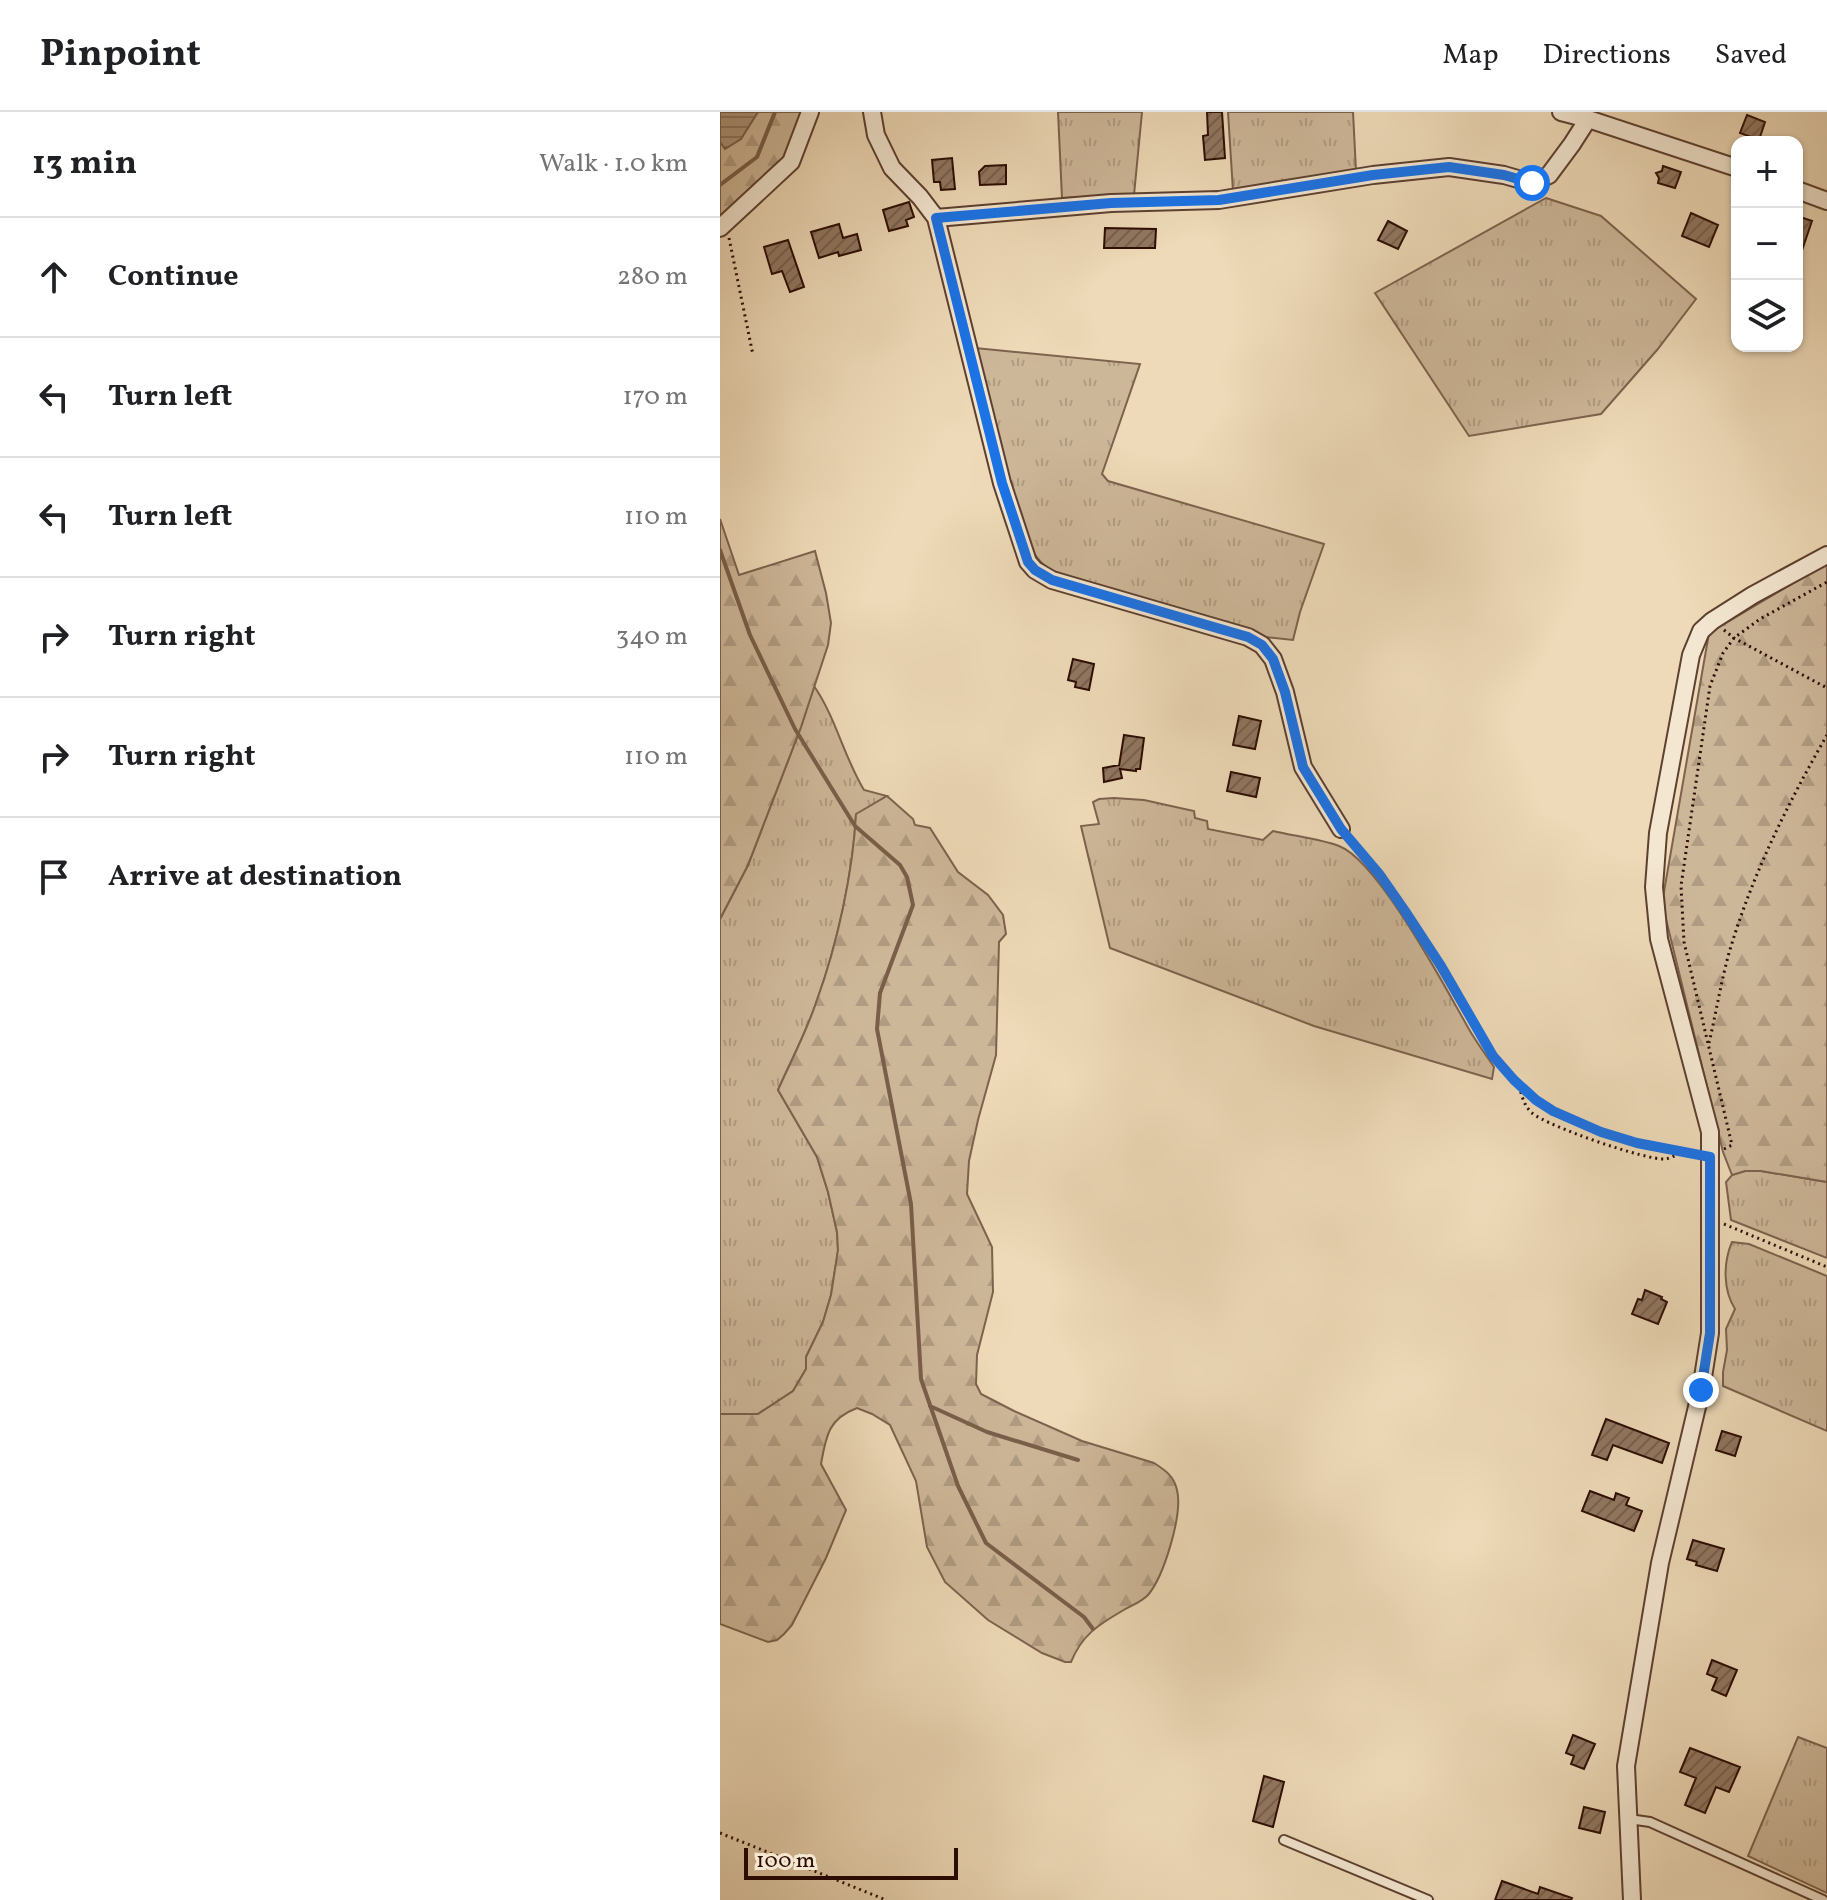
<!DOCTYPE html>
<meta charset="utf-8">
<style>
body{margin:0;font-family:Vollkorn,serif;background:#f2f2f2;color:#202124}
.controls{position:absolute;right:24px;top:24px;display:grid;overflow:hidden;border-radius:16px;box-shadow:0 2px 6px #0004}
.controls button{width:72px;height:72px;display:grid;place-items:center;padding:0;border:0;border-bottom:2px solid #e0e0e0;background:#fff;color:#202124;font:40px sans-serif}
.scale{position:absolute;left:24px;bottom:20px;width:214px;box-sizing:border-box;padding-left:8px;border:4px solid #2d0c02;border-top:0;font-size:22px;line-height:28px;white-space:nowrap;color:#2d0c02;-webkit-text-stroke:6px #f4e7d1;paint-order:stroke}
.stop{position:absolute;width:24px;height:24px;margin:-18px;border:6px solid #1a73e8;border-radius:50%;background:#fff}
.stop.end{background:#1a73e8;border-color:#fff;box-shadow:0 2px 8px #0008}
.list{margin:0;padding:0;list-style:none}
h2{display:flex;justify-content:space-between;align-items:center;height:104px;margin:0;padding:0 32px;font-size:34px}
h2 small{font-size:26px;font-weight:400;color:#757577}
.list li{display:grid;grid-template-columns:52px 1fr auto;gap:24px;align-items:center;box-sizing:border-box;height:120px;padding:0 32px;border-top:2px solid #e0e0e0}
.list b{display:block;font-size:30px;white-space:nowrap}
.list em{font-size:26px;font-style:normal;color:#757577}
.icon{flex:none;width:44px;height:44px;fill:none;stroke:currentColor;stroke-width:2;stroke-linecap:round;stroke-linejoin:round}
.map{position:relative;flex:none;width:1107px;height:1788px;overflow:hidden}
header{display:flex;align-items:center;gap:48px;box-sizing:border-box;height:112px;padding:0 40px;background:#fff;border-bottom:2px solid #e0e0e0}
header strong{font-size:38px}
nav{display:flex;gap:44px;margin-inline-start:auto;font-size:28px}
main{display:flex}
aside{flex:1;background:#fff}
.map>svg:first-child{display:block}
.grass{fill:url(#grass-tufts);stroke:#7d624e;stroke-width:2}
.forest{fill:url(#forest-firs);stroke:#7d624e;stroke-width:2}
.water{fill:url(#water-rules);stroke:#795e4a;stroke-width:2}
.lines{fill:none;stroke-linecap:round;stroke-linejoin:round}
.stream{stroke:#795e4a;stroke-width:4}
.building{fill:url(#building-hatch);stroke:#2d0c02;stroke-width:2}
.service-casing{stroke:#5d4030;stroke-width:12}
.minor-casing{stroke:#5d4030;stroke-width:20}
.path{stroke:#2d0c02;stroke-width:3;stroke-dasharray:2 4;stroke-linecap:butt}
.service{stroke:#f4e7d1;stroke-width:8}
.minor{stroke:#f4e7d1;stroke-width:16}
.route{stroke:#1a73e8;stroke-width:10}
</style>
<header>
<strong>Pinpoint</strong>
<nav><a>Map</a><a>Directions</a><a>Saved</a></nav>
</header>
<main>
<aside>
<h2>13 min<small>Walk · 1.0 km</small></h2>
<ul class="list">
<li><svg class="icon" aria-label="ahead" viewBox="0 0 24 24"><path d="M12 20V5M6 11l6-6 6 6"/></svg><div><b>Continue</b></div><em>280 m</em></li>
<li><svg class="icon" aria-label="left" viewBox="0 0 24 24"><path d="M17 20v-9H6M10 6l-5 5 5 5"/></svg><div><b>Turn left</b></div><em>170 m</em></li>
<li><svg class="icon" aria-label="left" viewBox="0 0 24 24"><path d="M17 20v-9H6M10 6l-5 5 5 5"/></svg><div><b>Turn left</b></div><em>110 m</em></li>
<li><svg class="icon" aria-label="right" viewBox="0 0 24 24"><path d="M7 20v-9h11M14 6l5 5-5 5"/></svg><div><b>Turn right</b></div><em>340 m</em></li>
<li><svg class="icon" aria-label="right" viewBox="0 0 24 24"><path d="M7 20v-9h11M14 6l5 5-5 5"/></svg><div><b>Turn right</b></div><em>110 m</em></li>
<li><svg class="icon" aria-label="arrive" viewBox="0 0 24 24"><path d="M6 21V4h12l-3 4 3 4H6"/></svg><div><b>Arrive at destination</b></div></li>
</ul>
</aside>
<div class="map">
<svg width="1107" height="1788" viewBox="0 0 1107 1788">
<defs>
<pattern id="grass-tufts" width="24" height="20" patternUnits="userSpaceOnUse" patternTransform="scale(2)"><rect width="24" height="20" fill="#cdb799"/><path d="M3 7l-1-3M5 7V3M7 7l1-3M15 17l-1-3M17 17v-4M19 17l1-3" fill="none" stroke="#b09c82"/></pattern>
<pattern id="forest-firs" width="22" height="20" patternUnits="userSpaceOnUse" patternTransform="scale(2)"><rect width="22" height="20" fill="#cdb799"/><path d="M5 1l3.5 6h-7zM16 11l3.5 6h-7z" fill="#b09c82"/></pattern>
<pattern id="water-rules" width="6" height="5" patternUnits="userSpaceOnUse" patternTransform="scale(2)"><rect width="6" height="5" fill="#ac947a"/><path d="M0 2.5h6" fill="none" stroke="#8c7762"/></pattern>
<pattern id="building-hatch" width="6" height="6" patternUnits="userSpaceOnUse" patternTransform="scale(2)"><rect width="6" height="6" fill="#917761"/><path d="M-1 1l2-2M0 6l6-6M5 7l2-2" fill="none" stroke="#77604e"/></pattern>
</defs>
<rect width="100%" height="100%" fill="#eedab8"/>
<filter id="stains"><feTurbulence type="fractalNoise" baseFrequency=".0025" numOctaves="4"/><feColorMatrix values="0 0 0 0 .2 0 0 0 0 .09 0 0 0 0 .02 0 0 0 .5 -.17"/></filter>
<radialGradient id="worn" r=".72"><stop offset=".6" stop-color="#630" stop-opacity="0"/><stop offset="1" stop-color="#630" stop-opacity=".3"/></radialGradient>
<path class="grass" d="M338,0h84l-8,83 -72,3z
M508,0h125l3,59 -123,20z
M826,86l55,18 95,83 -39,51 -56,64 -132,22 -94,-143z
M255,236l165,16 -38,110 6,7 216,63 -24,68 -7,28 -38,-4 -202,-65c-15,-8 -20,-19 -28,-34l-47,-172z
M94,574c22,32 30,71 50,104l23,6 -31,19c-3,58 -19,130 -39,185 -10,31 -26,60 -39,90l39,67 11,35 9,40 1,19 -7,44 -8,27 -17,35v12l-13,22 -35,23h-38v-495l28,-54 53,-138z
M394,686l30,2 50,11 1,7 12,3 1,8 55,11 10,-9c21,5 47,8 66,15 40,15 108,145 131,185 7,12 16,24 24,36l-2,12 -178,-53 -204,-78 -29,-122 18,-2 -6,-22 6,-3z
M1025,1059h16l66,11v76l-96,-38 -5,-38 6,-7z
M1012,1130l17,2 78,32v155l-104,-45v-14l4,-22 -1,-21 9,-20c-12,-19 -12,-46 -3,-67z
M1078,1625l29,11v145l-79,-37z"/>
<path class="forest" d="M0,0h93l-19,53 -74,66z
M0,407l19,56 76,-24 11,42 5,30 -3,22 -27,82 -53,138 -28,54z
M1107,451v619l-66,-11h-16l-13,4 -9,-23 -61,-249 47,-270z
M167,684l26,23 2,6 15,3 28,44 30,23 15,20 3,19 -7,8 -3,113 -18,65 -9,41 -2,33 25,53 1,45 -16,63 -1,29 5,10 33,17 68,30 72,22c11,7 20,13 23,27 6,24 -13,86 -29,105 -8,8 -16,10 -26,16 -24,14 -40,24 -51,51h-6l-23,-9 -54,-33 -43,-38 -18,-35 -11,-66 -26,-56 -18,-11 -15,-6c-29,11 -31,28 -36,56l25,46 -20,48 -34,67 -8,9 -7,6 -9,2 -48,-18v-210h38l35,-23 13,-22v-12l17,-35 8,-27 7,-45 -1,-18 -9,-40 -11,-35 -39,-67c13,-29 29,-59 39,-90 20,-55 36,-127 39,-186z"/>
<path class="water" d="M0,0h38l-17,27 -16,10 -5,-7z"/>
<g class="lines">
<path class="stream" d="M0,73l37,-28 18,-45
M0,438l30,85 45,94 60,97 45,39 7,12 6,28 -33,88 -3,36 34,175 10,175 37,107 28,57 98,74 9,12
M210,1294l57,26 91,28"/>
</g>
<path class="building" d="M487,0h15l3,46 -20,2 -2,-24 5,-1z
M1027,3l18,7 -6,18 -19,-7z
M232,46l3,31 -14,1 -1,-8h-6l-2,-22z
M286,53v19l-26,1 -1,-13 6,-6z
M943,54l18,6 -6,16 -17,-5 1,-5 -3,-5 6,-2z
M189,90l5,15 -8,3 2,6 -19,5 -6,-21z
M971,101l27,12 -9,22 -27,-11z
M1077,104l15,5 -13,38 -2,-1z
M668,109l19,10 -9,18 -20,-9z
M119,112l4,14 14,-4 4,16 -22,6 -1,-4 -19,6 -8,-26z
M385,116l51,1 -1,19h-51z
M68,128l16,47 -14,5 -8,-21 -10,3 -8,-27z
M353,547l21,5 -5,26 -14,-3 1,-5 -8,-2z
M519,604l22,5 -6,28 -22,-4z
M404,623l20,3 -4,31h-4v2l-16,-2 2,9 -18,4 -1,-14 16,-3v1z
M511,660l29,6 -4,19 -29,-6z
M925,1178l17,7 -1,2 6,3 -9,22 -26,-10 6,-15 4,1z
M886,1307l63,24 -7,20 -49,-18 -6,15 -15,-5z
M1002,1319l19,6 -6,19 -19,-6z
M870,1379l24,9 2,-7 13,5 -3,7 16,6 -8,20 -52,-20z
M973,1428l31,9 -7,22 -21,-6 1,-3 -10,-3z
M992,1548l25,10 -11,26 -14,-6 5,-12 -10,-4z
M853,1623l22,9 -11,25 -13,-5 3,-8 -8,-3z
M970,1636l50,19 -11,25 -13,-5 -11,26 -20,-8 11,-27 -16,-6z
M544,1664l20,6 -11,45 -20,-6z
M864,1695l21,5 -5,21 -21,-5z
M782,1769l36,13 2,-7 32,11 -1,2h-76z"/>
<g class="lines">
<defs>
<path id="service" d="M909,1707l21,3 173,78
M564,1728l144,60"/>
<path id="minor" d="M152,0l4,23 16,33 28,29 16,21 66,265 26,79 7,8 17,10 196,57 14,8 11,14 12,33 18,75 38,62
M841,0l27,7 149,49
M1077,78l30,11
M216,106l175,-15 108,-3 154,-25 76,-8 55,8 28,8 17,-8 23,-31 16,-25
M0,116l71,-66 19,-50
M912,1788l-6,-134 34,-203 41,-173 9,-57v-201l-51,-193 -5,-52 4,-54 33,-178 10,-24 11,-10 41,-26 74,-40"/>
</defs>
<use href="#service" class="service-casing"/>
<use href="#minor" class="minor-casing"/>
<path class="path" d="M9,126l24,117
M1004,518l10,8 93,50
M632,729c32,40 61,81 88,124 29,47 52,105 99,138 46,30 103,41 156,51
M989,931c7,-30 12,-61 20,-90 23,-78 58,-148 98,-218
M799,974c3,10 5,20 13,27 15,13 115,48 134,46 5,-1 12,-5 17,-8
M1004,1037l8,-4 -48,-203 -3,-56 29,-200 13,-33 11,-15 26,-19 67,-37
M1004,1112l103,43
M0,1721l166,67"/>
<use href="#service" class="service"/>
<use href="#minor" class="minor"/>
</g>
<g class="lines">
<path class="route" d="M812,71l-28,-8 -55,-8 -76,8 -154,25 -108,3 -175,15 66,265 26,79 7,8 17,10 196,57 14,8 11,14 12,33 18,75 38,62 39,46 25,36 36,55 52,90 21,24 22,20 17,11 48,21 36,11 73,14v176l-9,57"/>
</g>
<rect width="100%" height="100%" filter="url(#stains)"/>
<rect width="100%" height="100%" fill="url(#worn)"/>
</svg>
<div class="controls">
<button>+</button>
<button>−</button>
<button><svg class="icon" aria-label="layers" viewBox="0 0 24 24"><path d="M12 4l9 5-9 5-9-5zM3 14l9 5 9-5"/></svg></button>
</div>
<div class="scale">100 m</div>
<div class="stop" style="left:812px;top:71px"></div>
<div class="stop end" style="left:981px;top:1278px"></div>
</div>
</main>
